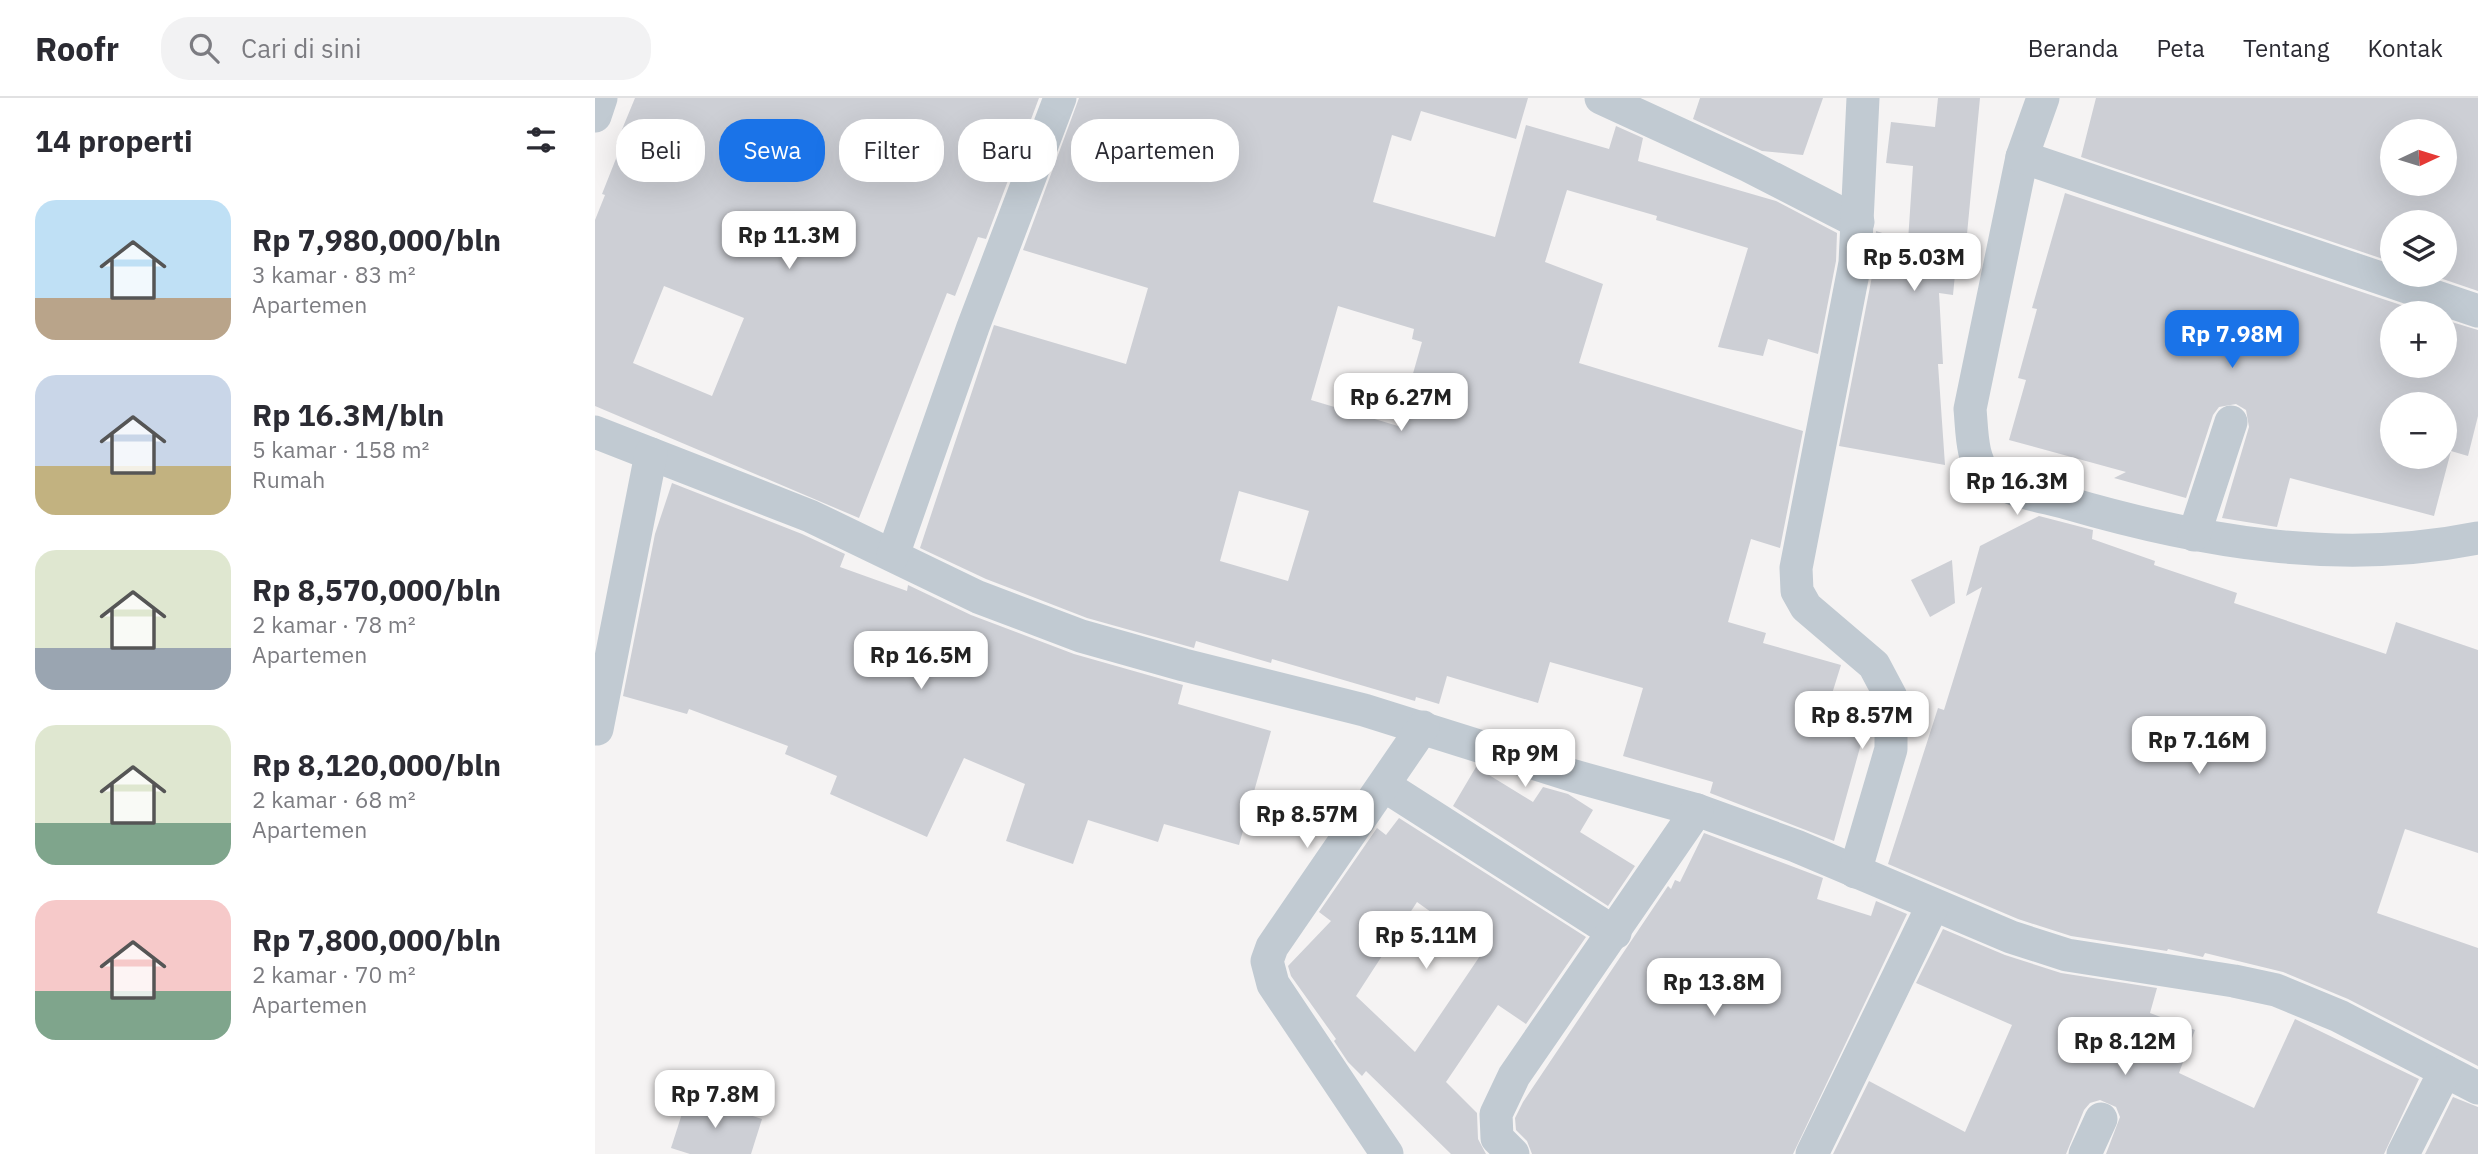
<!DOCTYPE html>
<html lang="id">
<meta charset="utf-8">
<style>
body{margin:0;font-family:"IBM Plex Sans",sans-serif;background:#f2f2f3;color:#2b2b33;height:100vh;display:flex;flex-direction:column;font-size:26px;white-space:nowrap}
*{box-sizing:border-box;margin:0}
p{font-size:23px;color:#7c7c81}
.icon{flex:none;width:38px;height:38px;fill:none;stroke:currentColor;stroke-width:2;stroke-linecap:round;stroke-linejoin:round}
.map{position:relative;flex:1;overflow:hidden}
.drawer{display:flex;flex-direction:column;background:#fff;width:595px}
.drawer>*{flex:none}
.hud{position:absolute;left:21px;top:21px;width:665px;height:63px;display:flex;gap:14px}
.needle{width:46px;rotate:86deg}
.buttons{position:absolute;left:1785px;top:21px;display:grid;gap:14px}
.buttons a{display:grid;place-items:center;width:77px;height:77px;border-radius:50%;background:#fff;box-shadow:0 7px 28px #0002;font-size:35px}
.price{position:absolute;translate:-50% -60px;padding:0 16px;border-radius:14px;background:#fff;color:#222;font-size:23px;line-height:46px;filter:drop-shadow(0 2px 4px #0008)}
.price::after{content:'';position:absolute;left:50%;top:42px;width:21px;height:16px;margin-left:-10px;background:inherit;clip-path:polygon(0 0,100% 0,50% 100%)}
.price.active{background:#1a73e8;color:#fff}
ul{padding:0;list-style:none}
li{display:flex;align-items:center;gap:21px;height:175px;padding:0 35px}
li span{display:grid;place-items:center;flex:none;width:196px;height:140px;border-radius:21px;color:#555}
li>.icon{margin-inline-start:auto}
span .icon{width:84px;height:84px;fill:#fffc;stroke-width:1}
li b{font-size:30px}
h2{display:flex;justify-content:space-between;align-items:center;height:84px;padding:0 35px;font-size:30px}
.pill{padding:0 24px;border-radius:28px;background:#fff;box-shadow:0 7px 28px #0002;font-size:24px;line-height:63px}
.pill.active{background:#1a73e8;color:#fff}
header{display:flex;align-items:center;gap:42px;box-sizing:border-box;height:98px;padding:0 35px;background:#fff;border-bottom:2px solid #e1e1e2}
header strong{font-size:33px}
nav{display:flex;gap:38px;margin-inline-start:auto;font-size:24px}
.search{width:490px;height:63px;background:#f2f2f3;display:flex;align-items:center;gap:18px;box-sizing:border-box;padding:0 24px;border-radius:28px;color:#7c7c81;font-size:26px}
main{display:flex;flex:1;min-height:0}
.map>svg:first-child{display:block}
.building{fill:#cdcfd5;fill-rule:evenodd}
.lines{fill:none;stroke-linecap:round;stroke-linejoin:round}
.minor{stroke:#c1cad2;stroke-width:33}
</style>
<header>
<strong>Roofr</strong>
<div class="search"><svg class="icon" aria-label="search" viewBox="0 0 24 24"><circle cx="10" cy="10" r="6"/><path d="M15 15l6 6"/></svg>Cari di sini</div>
<nav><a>Beranda</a><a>Peta</a><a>Tentang</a><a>Kontak</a></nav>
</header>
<main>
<section class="drawer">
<h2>14 properti<svg class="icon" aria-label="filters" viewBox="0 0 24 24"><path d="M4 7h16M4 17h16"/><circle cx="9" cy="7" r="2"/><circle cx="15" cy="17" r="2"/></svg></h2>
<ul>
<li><span style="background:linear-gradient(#bfe0f5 70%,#b9a48a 0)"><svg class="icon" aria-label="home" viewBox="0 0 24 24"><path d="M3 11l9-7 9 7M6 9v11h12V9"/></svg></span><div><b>Rp 7,980,000/bln</b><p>3 kamar · 83 m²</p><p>Apartemen</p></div></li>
<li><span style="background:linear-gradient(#c9d6e8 65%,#c2b280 0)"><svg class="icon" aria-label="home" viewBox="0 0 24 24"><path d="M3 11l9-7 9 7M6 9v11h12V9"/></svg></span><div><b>Rp 16.3M/bln</b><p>5 kamar · 158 m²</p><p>Rumah</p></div></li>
<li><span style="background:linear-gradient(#dfe7d0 70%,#9aa5b1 0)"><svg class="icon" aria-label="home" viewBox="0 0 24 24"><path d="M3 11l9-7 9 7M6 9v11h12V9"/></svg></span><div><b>Rp 8,570,000/bln</b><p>2 kamar · 78 m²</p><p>Apartemen</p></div></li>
<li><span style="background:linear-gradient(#dfe7d0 70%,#7fa58c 0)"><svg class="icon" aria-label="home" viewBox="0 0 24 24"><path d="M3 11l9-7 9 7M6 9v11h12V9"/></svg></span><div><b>Rp 8,120,000/bln</b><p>2 kamar · 68 m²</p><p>Apartemen</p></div></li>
<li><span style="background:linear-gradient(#f6c9c9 65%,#7fa58c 0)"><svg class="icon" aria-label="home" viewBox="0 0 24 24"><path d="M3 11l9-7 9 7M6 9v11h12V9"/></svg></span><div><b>Rp 7,800,000/bln</b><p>2 kamar · 70 m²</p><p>Apartemen</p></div></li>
</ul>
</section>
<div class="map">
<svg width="1883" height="1056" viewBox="0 0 1883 1056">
<rect width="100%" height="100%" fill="#f5f3f3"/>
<g class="building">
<path d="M40 0H444L391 141 383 139 360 198 352 195 264 420 0 308V122L10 97 7 96 26 48 21 46ZM69 188 149 220 117 298 38 265Z"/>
<path d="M484 0H933L921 41 826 13 816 43 797 37 778 104 900 139 931 27 1014 51 1021 28 1048 40 1043 63 1181 103 1242 135 1241 163 1223 256 1173 241 1168 258 1123 249 1153 150 1061 122 1062 118 972 92 950 164 1008 186 984 265 1208 333 1185 450 1156 441 1133 524 1171 535 1168 545 1246 567 1236 599 1276 610 1239 743 1115 695 1118 684 1028 658 1048 590 955 564 943 605 852 578 844 606 821 599 820 603 677 561 676 565 601 543 599 550 492 520 391 481 325 450 399 227 531 266 553 190 428 152ZM743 208 819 231 817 241 827 244 803 328 716 302ZM644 393 714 413 693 483 625 463Z"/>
<path d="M1105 0H1228L1208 57 1167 53 1098 21Z"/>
<path d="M1343 0H1385L1372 136 1364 135 1358 197 1344 195 1348 266H1343L1350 367 1244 348 1279 168 1281 133 1313 143 1318 68 1291 65 1296 24 1340 29Z"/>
<path d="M1501 0H1883V193L1836 177H1850V124H1797V164L1486 59ZM1797 33H1850V86H1797Z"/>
<path d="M1470 95 1830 215H1797V268H1850V222L1883 232V318L1873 358 1856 353 1839 418 1695 380 1682 429 1627 420 1654 329 1651 312 1641 306 1624 309 1618 317 1591 400 1519 380 1531 374 1414 342 1431 282 1423 280 1442 211 1437 210ZM1797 306H1850V359H1797Z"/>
<path d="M77 385 207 436 250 456 245 469 312 493 313 487 376 517 479 556 588 587 583 606 676 633 644 747 569 726 563 744 493 722 478 766 411 743 430 686 369 660 332 739 235 696 242 678 190 656 193 648 94 611 92 616 28 598 60 436Z"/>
<path d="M1444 418 1498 432 1497 441 1560 463 1559 467 1642 495 1639 505 1791 556 1801 524 1883 552V755L1810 731 1782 815 1883 850V968L1753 901 1688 874 1610 855 1608 859 1573 851 1572 853 1476 838 1423 821 1293 766 1343 610 1349 612 1387 489 1371 498 1385 448Z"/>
<path d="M1357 462 1360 505 1335 519 1316 482Z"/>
<path d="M881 669 938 704 948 689 973 696 998 712 985 734 1040 768 1013 808 858 708Z"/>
<path d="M804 720 991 839 931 926 903 907 851 984 882 1015 883 1041 891 1056H856L771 973 767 978 753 964 739 943 741 941 696 878 693 868 736 823 724 814 782 730 791 737ZM822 804 889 852 820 954 761 898Z"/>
<path d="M1109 735 1228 780 1222 801 1276 818 1281 803 1312 816 1198 1056H937L932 1043 921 1032 920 1020 928 1004 1073 788 1076 791 1080 782 1085 784Z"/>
<path d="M1348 831 1410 857 1466 875 1562 890 1555 915 1600 932 1584 975 1659 1010 1700 921 1824 981 1789 1056H1511L1525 1019 1521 1009 1505 1002 1495 1005 1489 1012 1471 1056H1238L1274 983 1370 1034 1417 927 1321 885Z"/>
<path d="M93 997 167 1021 156 1056H95L76 1050Z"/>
<path d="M1858 999 1883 1009V1056H1830Z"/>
</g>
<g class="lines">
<g class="minor">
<path d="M1006 0 1154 68 1263 124"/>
<path d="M1448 0 1427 59 1375 311C1377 330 1376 364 1392 377 1413 394 1447 398 1472 405 1606 444 1745 468 1883 440"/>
<path d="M0 18 6 0"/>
<path d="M1427 59 1883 213"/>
<path d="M0 334 215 418 383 499 486 538 589 567 769 612 979 678 1102 712 1201 748 1416 839 1472 857 1639 883 1681 892 1744 918 1883 990"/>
<path d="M1599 437 1636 324"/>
<path d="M298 457 378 229 465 0"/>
<path d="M2 631 56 356"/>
<path d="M790 688 1020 835"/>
<path d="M1260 774 1296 651V599L1279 567 1211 509 1202 493 1201 470 1260 165 1268 0"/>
<path d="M792 1056 678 886 672 863 677 849 828 629"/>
<path d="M918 1056 902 1040 901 1016 919 978 1102 712"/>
<path d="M1217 1056 1338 807"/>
<path d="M1490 1056 1506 1021"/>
<path d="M1808 1056 1850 973"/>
</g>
</g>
</svg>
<div class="buttons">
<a><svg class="needle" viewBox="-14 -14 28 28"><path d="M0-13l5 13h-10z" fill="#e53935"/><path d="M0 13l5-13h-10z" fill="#7c7c81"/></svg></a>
<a><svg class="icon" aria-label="layers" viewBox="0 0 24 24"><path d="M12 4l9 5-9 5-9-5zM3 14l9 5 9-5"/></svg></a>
<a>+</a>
<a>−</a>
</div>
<b class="price" style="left:194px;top:173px">Rp 11.3M</b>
<b class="price" style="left:1319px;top:195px">Rp 5.03M</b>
<b class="price active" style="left:1637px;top:272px">Rp 7.98M</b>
<b class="price" style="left:806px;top:335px">Rp 6.27M</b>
<b class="price" style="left:1422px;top:419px">Rp 16.3M</b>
<b class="price" style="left:326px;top:593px">Rp 16.5M</b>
<b class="price" style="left:1267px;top:653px">Rp 8.57M</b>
<b class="price" style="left:1604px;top:678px">Rp 7.16M</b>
<b class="price" style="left:930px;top:691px">Rp 9M</b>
<b class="price" style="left:712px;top:752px">Rp 8.57M</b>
<b class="price" style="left:831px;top:873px">Rp 5.11M</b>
<b class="price" style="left:1119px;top:920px">Rp 13.8M</b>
<b class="price" style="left:1530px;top:979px">Rp 8.12M</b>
<b class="price" style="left:120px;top:1032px">Rp 7.8M</b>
<div class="hud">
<a class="pill">Beli</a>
<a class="pill active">Sewa</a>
<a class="pill">Filter</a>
<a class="pill">Baru</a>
<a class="pill">Apartemen</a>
</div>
</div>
</main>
